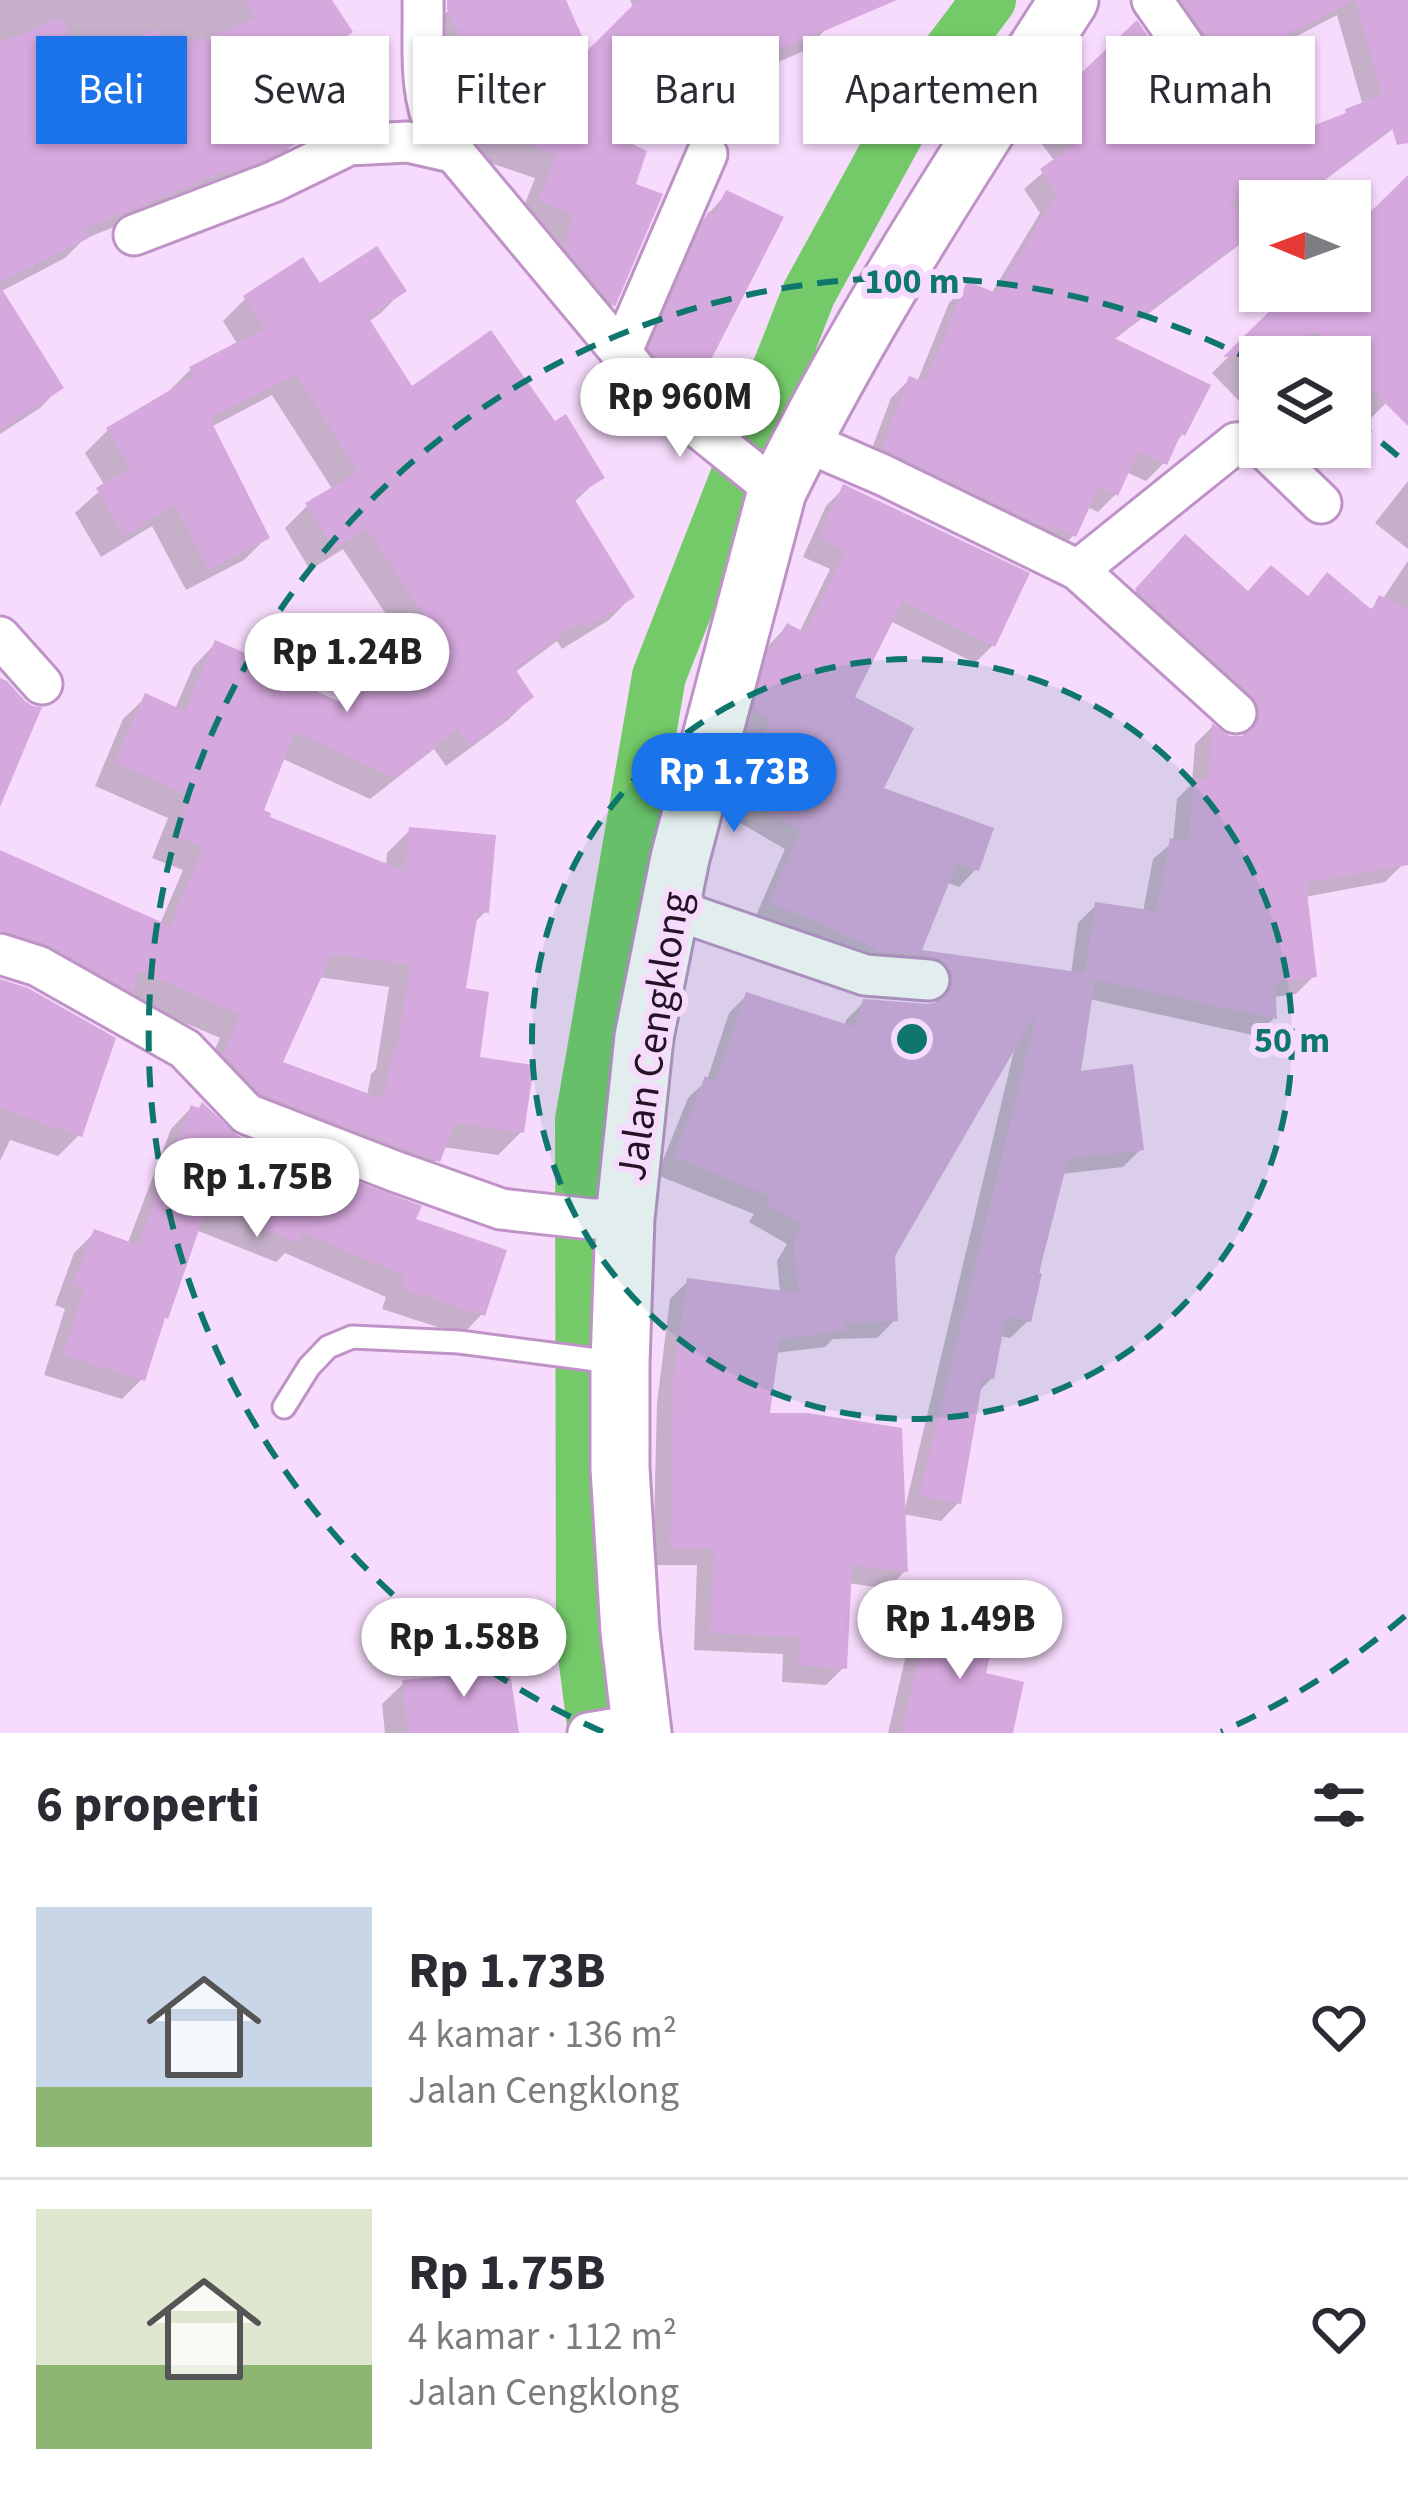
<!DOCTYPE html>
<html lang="id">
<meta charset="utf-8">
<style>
body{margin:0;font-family:"Source Sans 3",sans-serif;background:#f2f2f3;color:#2b2b33;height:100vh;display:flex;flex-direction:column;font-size:45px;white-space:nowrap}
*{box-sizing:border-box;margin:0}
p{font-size:39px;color:#7c7c81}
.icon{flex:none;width:66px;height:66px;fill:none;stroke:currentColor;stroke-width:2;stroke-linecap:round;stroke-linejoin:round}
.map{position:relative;height:1733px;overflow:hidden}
.drawer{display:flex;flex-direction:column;background:#fff;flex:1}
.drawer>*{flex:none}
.banner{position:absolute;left:36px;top:36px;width:1338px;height:108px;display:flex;gap:24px}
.needle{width:78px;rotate:271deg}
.controls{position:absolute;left:1239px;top:180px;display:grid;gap:24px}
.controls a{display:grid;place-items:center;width:132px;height:132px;border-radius:0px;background:#fff;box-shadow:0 3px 9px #0004;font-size:60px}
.price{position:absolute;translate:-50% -102px;padding:0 27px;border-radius:42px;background:#fff;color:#222;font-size:39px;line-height:78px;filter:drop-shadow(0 3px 6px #0008)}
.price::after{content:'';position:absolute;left:50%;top:72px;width:36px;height:27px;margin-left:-18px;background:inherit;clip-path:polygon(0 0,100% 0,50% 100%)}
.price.on{background:#1a73e8;color:#fff}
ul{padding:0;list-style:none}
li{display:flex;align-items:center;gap:36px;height:300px;padding:0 36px}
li+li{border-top:3px solid #e1e1e2}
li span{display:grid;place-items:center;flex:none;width:336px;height:240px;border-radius:0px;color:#555}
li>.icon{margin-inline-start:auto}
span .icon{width:144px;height:144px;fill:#fffc;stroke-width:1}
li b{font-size:51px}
h2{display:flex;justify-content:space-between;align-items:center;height:144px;padding:0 36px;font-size:51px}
.tag{padding:0 42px;border-radius:0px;background:#fff;box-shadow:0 3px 9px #0004;font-size:42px;line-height:108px}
.tag.on{background:#1a73e8;color:#fff}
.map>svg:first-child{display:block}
.shadow{fill:#0003;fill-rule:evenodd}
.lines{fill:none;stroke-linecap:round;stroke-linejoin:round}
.canal{stroke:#74ca69;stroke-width:54}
.building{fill:#d6a9de;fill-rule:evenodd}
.lane-casing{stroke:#bf93c7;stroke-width:27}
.street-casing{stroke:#bf93c7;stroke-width:45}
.secondary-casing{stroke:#bf93c7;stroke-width:63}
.lane{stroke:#fff;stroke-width:21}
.street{stroke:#fff;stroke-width:39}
.secondary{stroke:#fff;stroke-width:57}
.ring{fill:none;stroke:#0f766e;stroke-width:6;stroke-dasharray:21 15}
.labels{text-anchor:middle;stroke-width:12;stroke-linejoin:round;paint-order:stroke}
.street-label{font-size:42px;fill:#241326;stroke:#f7dbfc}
.centre{fill:#0f766e;stroke:#f7dbfc;stroke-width:6}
.ring-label{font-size:36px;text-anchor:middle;font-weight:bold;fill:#0f766e;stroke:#f7dbfc;stroke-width:12;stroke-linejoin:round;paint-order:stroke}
</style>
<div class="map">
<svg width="1408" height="1733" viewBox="0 0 1408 1733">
<rect width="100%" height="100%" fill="#f7dbfc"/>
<g class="shadow">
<path d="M0 0H328L349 31 329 52 272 91 294 143 274 163 84 239 65 258 0 292 60 387 40 408 0 434Z"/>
<path d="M451 0H563L587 55 634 9 630 0H816L827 28 804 51 748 75 751 80 727 104 629 146 632 186 659 196 612 306 590 328 517 224 535 178 437 145 425 33 449 10Z"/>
<path d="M1162 0H1408V144L1394 128 1297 201H1260V229L1112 341 1182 435 1173 444 1164 463 1146 481 1126 472 1116 494 1098 512 1087 507 1074 535 1056 553 865 467 891 398 909 380 917 382 949 303 967 285 991 294 1040 213 1024 189 1055 162 1026 122 1050 85 1069 66 1079 79 1177 77 1194 80 1196 72 1192 59ZM1337 15 1363 106 1347 111 1339 119 1282 141 1234 69Z"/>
<path d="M1408 179V381L1368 421 1350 403V357H1304L1294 347 1284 357H1260V380L1239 401 1212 373 1295 291H1350V237Z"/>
<path d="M727 193 780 219 691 391 673 410 632 369 690 234Z"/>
<path d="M319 288 403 290 381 313 368 322 411 390 554 425 601 477 573 503 631 597 609 620 562 649 557 641 514 673 531 697 508 720 446 766 434 749 370 799 281 758 260 812 266 818 386 866 387 853 410 830 486 911 473 924 463 991 477 1059 521 1132 498 1155 443 1147 437 1160 414 1183 202 1078 220 1038 123 996 0 958 22 896 160 924 183 870 152 858 168 818 95 786 123 719 146 697 175 709 193 667 215 644 265 671 338 705 409 649 343 549 310 570 285 528 307 506 333 490 272 395 211 427 267 537 244 560 186 590 152 526 101 557 75 513 105 486 85 453 108 430 168 392 191 369 238 345 223 321 245 299ZM318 977 389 987 376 1069 371 1074 367 1096 279 1064Z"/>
<path d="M1408 481V549L1375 523Z"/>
<path d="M844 488 993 645 975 663 890 621 851 698 880 790 976 869 959 887 946 882 918 953 1071 974 1078 923 1096 905 1143 912 1153 859 1173 842 1177 799 1192 784 1195 744 1212 727 1229 739H1243L1242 723 1120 609 1167 556 1246 594 1306 598 1368 611 1382 600 1408 561V854L1402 865 1385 882 1305 897 1314 976 1296 994 1273 997 1274 1018 1257 1036 1089 999 1077 1075 1141 1149 1123 1167 1061 1174 1028 1321 1010 1338 999 1336 992 1378 978 1392 958 1503 941 1521 903 1514 905 1571 888 1589 848 1583 844 1667 826 1685 782 1682 783 1654 694 1650 697 1565H653L657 1403 670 1299 688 1281 780 1293 777 1261 787 1244 749 1222 754 1214 657 1175 688 1098 707 1080 729 1013 747 995 844 1027 846 1020 864 1002 928 1007 936 1003 934 989 754 920 785 849 716 809 756 738 737 728 758 665 770 644 787 626 799 633 830 569 803 557 826 506ZM1016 1042 905 1508 766 1416 775 1353 825 1347 833 1339 877 1338 895 1320 892 1255Z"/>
<path d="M0 991 79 1135 58 1156 10 1140 0 1161Z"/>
<path d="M191 1108 237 1139 412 1221 482 1314 462 1335 382 1309 386 1297 285 1253 276 1262 196 1230 142 1379 122 1399 44 1375 65 1309 55 1305 74 1253 94 1233 127 1245 171 1129Z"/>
<path d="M930 1614 982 1676 1010 1733H888L911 1633Z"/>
<path d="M463 1662 511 1733H385L382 1704 404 1683 446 1678Z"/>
</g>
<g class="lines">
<path class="canal" d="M595 1733 583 1640 582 1120 659 676 809 293 920 91 989 0"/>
</g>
<g class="building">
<path d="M244 0H332L353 32 274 86 298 143 263 160 227 174 226 171 84 229 89 238 0 282V43L61 17 79 57 158 29 166 52 257 19Z"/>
<path d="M447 0H566L588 50 638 0H897L747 64 754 81 620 138 647 151 636 184 663 194 615 307 565 248 572 214 538 201 556 154 459 120 448 76 460 37 447 9Z"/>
<path d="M1181 0H1353L1234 63 1283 137 1346 113 1345 109 1382 95 1355 0H1408V143L1397 145 1392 128 1295 201H1230L1254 232 1114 338 1211 385 1185 436 1181 434 1167 465 1138 452 1118 496 1099 487 1076 537 1053 526 1051 530 882 448 909 376 925 382 967 281 996 293 1057 194 1040 169 1073 145 1043 102 1067 63 1070 61 1080 74 1137 20 1169 67 1178 74 1192 77 1202 73 1210 64 1213 52 1209 40Z"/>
<path d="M1408 175V426L1350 368V357H1340L1314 331 1288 357H1223L1282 299 1274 291H1350V232Z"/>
<path d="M726 190 784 217 694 393 671 375 649 349 708 212 714 214Z"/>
<path d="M377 246 407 291 368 317 412 386 491 330 555 421 566 414 605 478 573 497 635 597 586 628 581 621 515 669 534 697 470 746 457 729 395 778 295 732 264 810 271 813 270 817 405 871 409 827 496 835 489 913 478 912 466 988 489 992 480 1057 534 1065 524 1133 455 1123 440 1162 261 1094 223 1054 240 1015 139 971 132 992 49 945 0 931V850L170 926 203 847 173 836 189 795 115 763 145 693 185 711 215 640 271 664 269 670 338 701 432 628 367 529 334 549 305 503 358 472 296 375 210 419 270 538 209 570 175 505 124 536 96 488 130 468 106 428 194 376 189 367 264 328 243 296 303 257 320 283ZM332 954 410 965 397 1049 393 1048 383 1099 283 1062Z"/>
<path d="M0 286 64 388 0 430Z"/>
<path d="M843 484 1030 573 995 647 903 601 855 697 914 728 884 788 994 828 979 871 957 863 922 950 1085 973 1095 902 1156 911 1170 838 1188 842 1194 778 1208 779 1212 723 1230 736H1242L1253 730 1260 717 1258 705 1252 695 1135 589 1185 534 1248 591 1271 565 1308 596 1327 572 1372 610 1379 595 1408 608V865L1306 883 1317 977 1275 983 1277 1019 1095 980 1081 1071 1133 1064 1144 1150 1068 1159 1039 1273 1042 1274 1031 1322 1006 1316 994 1379 983 1378 961 1504 919 1496 1037 1011 895 1256 898 1321 845 1322 846 1331 780 1339 770 1413H808L902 1428 908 1572 852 1565 847 1669 798 1665 800 1637 710 1633 714 1549H670L673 1383 687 1278 799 1293 793 1241 802 1225 765 1203 769 1196 673 1157 705 1076 716 1082 746 992 855 1027 863 999 928 1004 938 1002 948 994 953 983 951 971 942 960 931 956 875 952 876 949 769 902 801 830 732 791 771 720 753 710 769 650 771 651 787 623 806 633 845 551 819 538Z"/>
<path d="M0 678 7 681 25 701 33 706 42 707 0 807Z"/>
<path d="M0 979 28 988 116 1038 82 1137 0 1108Z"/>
<path d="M202 1102 238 1136 422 1206 416 1219 507 1250 485 1316 401 1288 405 1276 303 1233 299 1243 207 1207 168 1319 165 1318 145 1381 63 1355 84 1288 73 1284 94 1229 138 1245 191 1105 199 1108Z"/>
<path d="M929 1610 997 1625 986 1673 1024 1682 1013 1733H901Z"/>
<path d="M507 1652 519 1733H408L402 1680 464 1674 461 1659Z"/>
</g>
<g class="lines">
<defs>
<path id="lane" d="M284 1407 309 1367 328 1347 352 1337 459 1342 620 1363"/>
<g id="street">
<path d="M423 0C424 44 418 93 438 133L654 392 777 491"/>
<path d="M1152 0 1189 53"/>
<path d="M134 235 273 182 349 145 408 142 452 152"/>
<path d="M621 353 707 154"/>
<path d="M802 440 883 475 1078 570 1236 713"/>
<path d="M1263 447 1321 503"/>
<path d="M1078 570 1236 443 1248 442 1260 445"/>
<path d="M0 637 42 684"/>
<path d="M670 908 865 975 929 980"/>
<path d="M0 954 38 966 185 1049 247 1114 394 1171 501 1209 591 1219 625 1218"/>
<path d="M588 1733 642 1724"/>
</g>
<path id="secondary" d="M642 1733 630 1632 620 1468V1363L625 1218 644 1037 680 858 777 491C861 320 966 160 1069 0"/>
</defs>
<use href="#lane" class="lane-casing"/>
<use href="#street" class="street-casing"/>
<use href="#secondary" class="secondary-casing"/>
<use href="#lane" class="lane"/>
<use href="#street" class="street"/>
<use href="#secondary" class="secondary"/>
</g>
<circle cx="912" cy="1039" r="380" fill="#0f766e" fill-opacity=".12"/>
<g class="ring">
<circle cx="912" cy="1039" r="380"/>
<path d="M1405 1616A759 759 0 0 1 1221 1732M603 1732A759 759 0 1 1 1257 363M1353 421A759 759 0 0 1 1405 462"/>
</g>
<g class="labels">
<g class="street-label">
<text transform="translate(652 1036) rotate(-81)" y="15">Jalan Cengklong</text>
</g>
</g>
<circle cx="912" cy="1039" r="18" class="centre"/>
<g class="ring-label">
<text x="912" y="293">100 m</text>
<text x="1292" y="1052">50 m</text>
</g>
</svg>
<div class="controls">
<a><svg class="needle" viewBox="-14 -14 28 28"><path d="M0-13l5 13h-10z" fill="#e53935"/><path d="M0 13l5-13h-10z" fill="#7c7c81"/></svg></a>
<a><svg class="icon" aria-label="layers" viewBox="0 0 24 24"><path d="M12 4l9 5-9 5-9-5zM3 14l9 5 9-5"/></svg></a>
</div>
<b class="price" style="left:680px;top:460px">Rp 960M</b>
<b class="price" style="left:347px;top:715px">Rp 1.24B</b>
<b class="price on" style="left:734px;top:835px">Rp 1.73B</b>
<b class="price" style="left:257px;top:1240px">Rp 1.75B</b>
<b class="price" style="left:960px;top:1682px">Rp 1.49B</b>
<b class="price" style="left:464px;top:1700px">Rp 1.58B</b>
<div class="banner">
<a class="tag on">Beli</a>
<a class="tag">Sewa</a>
<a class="tag">Filter</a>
<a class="tag">Baru</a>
<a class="tag">Apartemen</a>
<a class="tag">Rumah</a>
</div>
</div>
<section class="drawer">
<h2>6 properti<svg class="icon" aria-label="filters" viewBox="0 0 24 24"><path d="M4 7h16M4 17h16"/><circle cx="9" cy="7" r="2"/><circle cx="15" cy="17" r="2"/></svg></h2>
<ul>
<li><span style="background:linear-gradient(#c9d6e8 75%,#8fb573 0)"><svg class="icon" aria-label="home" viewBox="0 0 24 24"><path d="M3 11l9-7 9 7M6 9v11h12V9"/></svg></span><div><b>Rp 1.73B</b><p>4 kamar · 136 m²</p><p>Jalan Cengklong</p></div><svg class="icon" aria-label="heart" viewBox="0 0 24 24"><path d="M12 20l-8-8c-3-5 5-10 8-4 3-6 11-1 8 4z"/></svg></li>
<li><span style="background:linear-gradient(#dfe7d0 65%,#8fb573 0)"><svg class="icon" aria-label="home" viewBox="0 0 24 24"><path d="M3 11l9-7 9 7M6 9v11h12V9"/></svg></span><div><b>Rp 1.75B</b><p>4 kamar · 112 m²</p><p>Jalan Cengklong</p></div><svg class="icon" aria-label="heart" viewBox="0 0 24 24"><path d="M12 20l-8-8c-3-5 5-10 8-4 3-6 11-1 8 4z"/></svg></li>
</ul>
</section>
